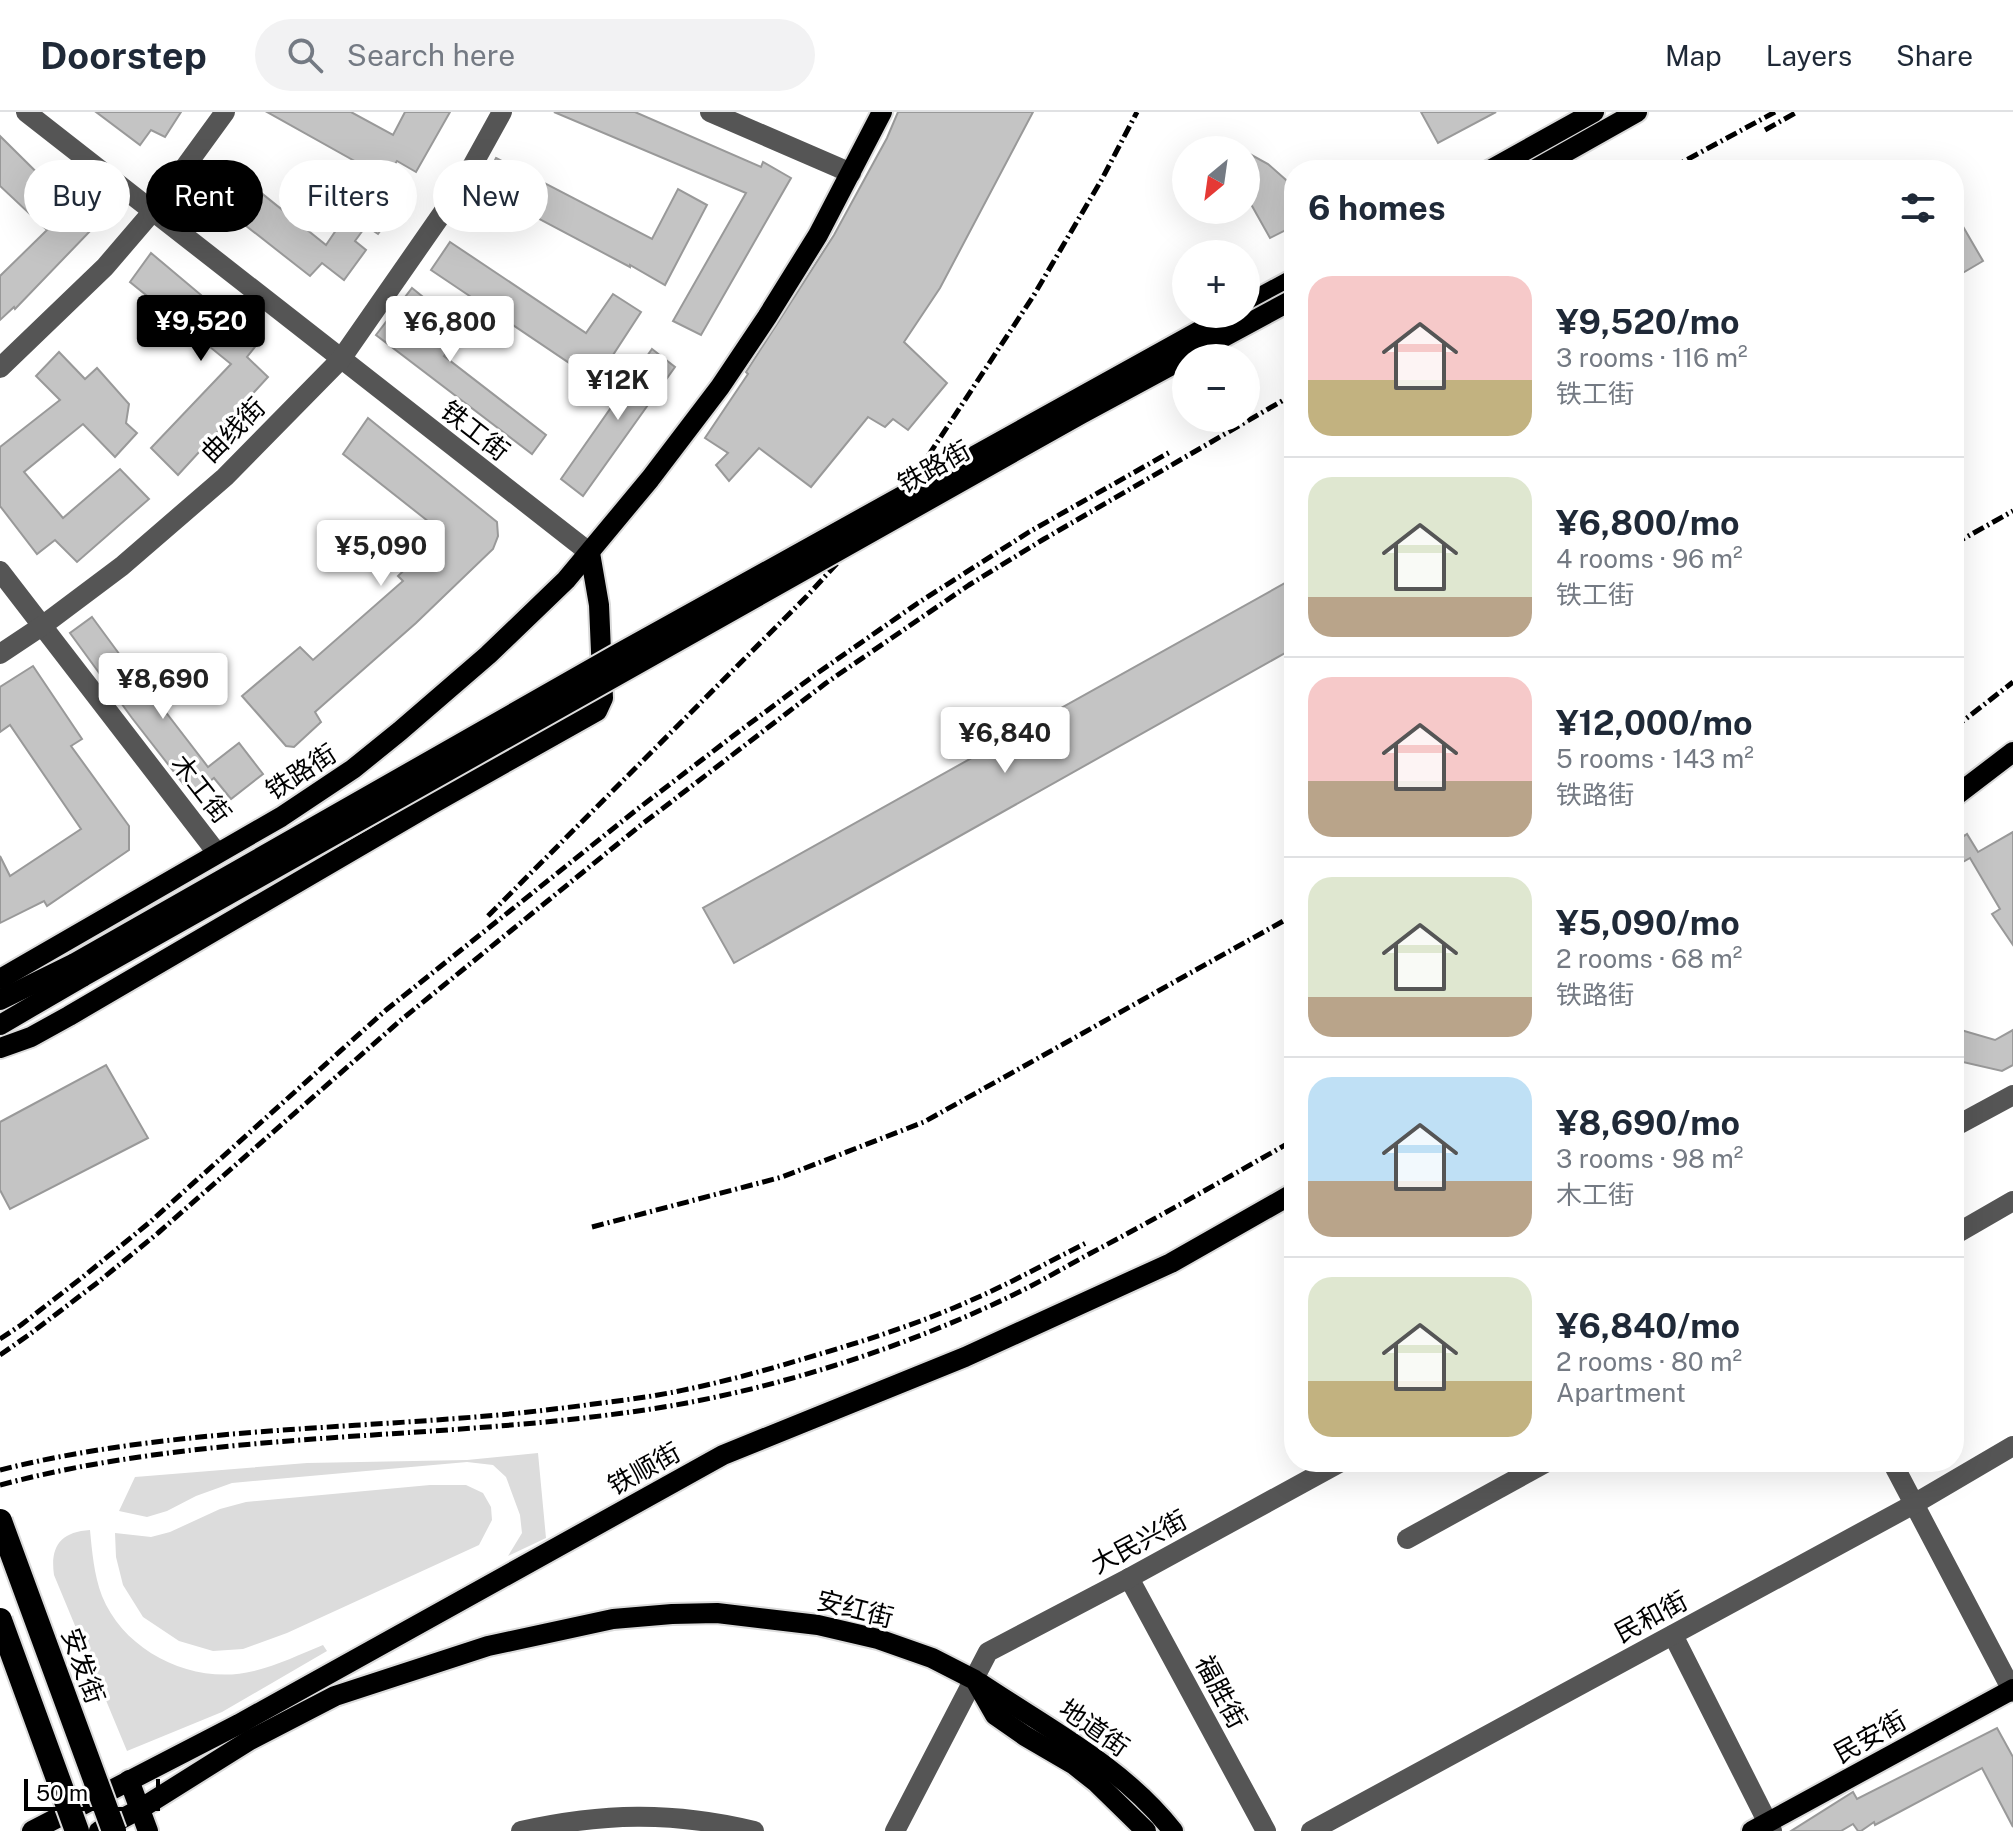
<!DOCTYPE html>
<meta charset="utf-8">
<style>
body{margin:0;font-family:"Public Sans","Noto Sans SC",sans-serif;background:#f2f2f3;color:#1f2937;height:100vh;display:flex;flex-direction:column;font-size:30px;white-space:nowrap}
*{box-sizing:border-box;margin:0}
p{font-size:26px;color:#747a83}
.icon{flex:none;width:44px;height:44px;fill:none;stroke:currentColor;stroke-width:2;stroke-linecap:round;stroke-linejoin:round}
.map{position:relative;flex:1;overflow:hidden}
.side{position:absolute;left:1284px;top:48px;width:680px;height:1312px;display:flex;flex-direction:column;background:#fff;border-radius:32px;box-shadow:0 8px 32px #0002}
.side>*{flex:none}
.top-card{position:absolute;left:24px;top:48px;width:760px;height:72px;display:flex;gap:16px}
.needle{width:52px;rotate:209deg}
.fabs{position:absolute;left:1172px;top:24px;display:grid;gap:16px}
.fabs a{display:grid;place-items:center;width:88px;height:88px;border-radius:50%;background:#fff;box-shadow:0 8px 32px #0002;font-size:40px}
.scale{position:absolute;left:24px;bottom:20px;width:136px;box-sizing:border-box;padding-left:8px;border:4px solid #000;border-top:0;font-size:22px;line-height:28px;white-space:nowrap;color:#000;-webkit-text-stroke:6px #fff;paint-order:stroke}
.price{position:absolute;translate:-50% -68px;padding:0 18px;border-radius:8px;background:#fff;color:#222;font-size:26px;line-height:52px;filter:drop-shadow(0 2px 4px #0008)}
.price::after{content:'';position:absolute;left:50%;top:48px;width:24px;height:18px;margin-left:-12px;background:inherit;clip-path:polygon(0 0,100% 0,50% 100%)}
.price.on{background:#000;color:#fff}
ul{padding:0;list-style:none}
li{display:flex;align-items:center;gap:24px;height:200px;padding:0 24px}
li+li{border-top:2px solid #e0e1e3}
li span{display:grid;place-items:center;flex:none;width:224px;height:160px;border-radius:24px;color:#555}
li>.icon{margin-inline-start:auto}
span .icon{width:96px;height:96px;fill:#fffc;stroke-width:1}
li b{font-size:34px}
h2{display:flex;justify-content:space-between;align-items:center;height:96px;padding:0 24px;font-size:34px}
.chip{padding:0 28px;border-radius:36px;background:#fff;box-shadow:0 8px 32px #0002;font-size:28px;line-height:72px}
.chip.on{background:#000;color:#fff}
header{display:flex;align-items:center;gap:48px;box-sizing:border-box;height:112px;padding:0 40px;background:#fff;border-bottom:2px solid #e0e1e3}
header strong{font-size:38px}
nav{display:flex;gap:44px;margin-inline-start:auto;font-size:28px}
.search{width:560px;height:72px;background:#f2f2f3;display:flex;align-items:center;gap:20px;box-sizing:border-box;padding:0 28px;border-radius:44px;color:#747a83;font-size:30px}
.map>svg:first-child{display:block}
.green{fill:#dcdcdc}
.building{fill:#c4c4c4;stroke:#999;stroke-width:2}
.lines{fill:none;stroke-linecap:round;stroke-linejoin:round}
.major-casing{stroke:#dbdbdb;stroke-width:24}
.minor{stroke:#555;stroke-width:20}
.major{stroke:#000;stroke-width:20}
.rail{stroke:#000;stroke-width:5;stroke-dasharray:12 4 2 4;stroke-linecap:butt}
.major-bridge-casing{stroke:#dbdbdb;stroke-width:24;stroke-linecap:butt}
.highway-bridge-casing{stroke:#dbdbdb;stroke-width:28;stroke-linecap:butt}
.major-bridge{stroke:#000;stroke-width:20}
.highway-bridge{stroke:#000;stroke-width:24}
.labels{text-anchor:middle;stroke-width:7;stroke-linejoin:round;paint-order:stroke}
.street-label{font-size:26px;fill:#000;stroke:#fff}
</style>
<header>
<strong>Doorstep</strong>
<div class="search"><svg class="icon" aria-label="search" viewBox="0 0 24 24"><circle cx="10" cy="10" r="6"/><path d="M15 15l6 6"/></svg>Search here</div>
<nav><a>Map</a><a>Layers</a><a>Share</a></nav>
</header>
<div class="map">
<svg width="2013" height="1719" viewBox="0 0 2013 1719">
<rect width="100%" height="100%" fill="#fff"/>
<g class="green">
<path d="M538 1341 546 1426 508 1444 522 1421 520 1403 506 1365 493 1353 467 1350 232 1371 196 1384 167 1399 147 1405 119 1399 135 1365 307 1351 467 1348Z"/>
<path d="M430 1373H466L483 1381 491 1395 492 1408 479 1433 287 1521 243 1537 213 1539 179 1529 143 1505 123 1473 116 1445 115 1421 151 1425 170 1420 220 1397 246 1390Z"/>
<path d="M90 1418C92 1439 94 1463 102 1484 125 1541 195 1574 254 1559 278 1553 301 1542 323 1533L327 1539 222 1600 127 1639 54 1463C50 1435 60 1420 90 1418Z"/>
</g>
<g class="building">
<path d="M96 0H181L165 25 151 18 140 33Z"/>
<path d="M267 0H351L393 23 405 0H450L416 60 397 49 385 66Z"/>
<path d="M554 0H635L761 55 763 50 791 66 701 223 673 209 746 81Z"/>
<path d="M898 0H1033L940 176 904 230 947 271 908 318 893 307 885 315 868 305 811 375 759 336 729 369 716 353 728 341 705 326 748 262 746 260 834 123 887 26Z"/>
<path d="M1421 0H1496L1438 31Z"/>
<path d="M0 24 93 116 15 197 14 195 0 208V164L47 118 0 74Z"/>
<path d="M1246 40 1268 52 1294 75V114L1270 126 1252 94 1246 90Z"/>
<path d="M496 46 652 127 678 77 707 93 665 173 630 153V155L481 76Z"/>
<path d="M229 55 326 133 368 71 399 93 378 122 366 114 355 129 366 138 344 168 322 151 310 164 208 84Z"/>
<path d="M1954 99 1983 149 1954 166Z"/>
<path d="M450 130 586 221 613 182 641 200 596 269 431 158Z"/>
<path d="M151 141 258 231 247 245 268 265 178 363 151 336 231 252 130 170Z"/>
<path d="M412 176 465 219 444 244 546 323 532 342 376 223Z"/>
<path d="M652 237 675 255 583 384 561 367Z"/>
<path d="M59 240 85 267 97 256 129 292 126 311 137 321 115 345 83 312 24 360 63 406 120 357 149 387 77 450 55 428 37 442 0 394V335L60 288 36 264Z"/>
<path d="M368 306 497 410 498 424 493 437 416 511 315 600 321 610 294 635 286 634 242 584 300 535 313 548 403 469 398 464 443 421 343 342Z"/>
<path d="M1294 466V536L734 851 703 796Z"/>
<path d="M92 505 159 596 161 594 208 655 239 631 263 662 231 687 214 666 192 683 132 606 70 521Z"/>
<path d="M33 554 82 627 71 634 129 714V738L47 794 44 789 0 811V744L10 764 81 717 10 613 0 620V575Z"/>
<path d="M1954 705 1964 724 1967 722 1978 740 2013 720V833L1992 802 2000 797 1970 746 1954 755Z"/>
<path d="M1954 916 1995 928 2013 918V953L2002 959 1954 948Z"/>
<path d="M106 953 148 1026 10 1097 0 1078V1010Z"/>
<path d="M1997 1616 2013 1645V1715L1982 1656 1875 1713 1874 1710 1861 1719H1858L1853 1712 1841 1719H1791L1853 1680 1857 1687Z"/>
</g>
<g class="lines">
<defs>
<g id="major">
<path d="M1490 58 1594 0"/>
<path d="M1534 58 1637 0"/>
<path d="M1246 193 1294 167"/>
<path d="M1954 685 2013 640"/>
<path d="M0 867 281 705 353 657 400 619 488 543 566 468 650 367 720 275 767 205 818 123 882 0"/>
<path d="M0 888 75 851"/>
<path d="M0 913 84 864"/>
<path d="M0 936 31 925 69 904 430 693 597 599 603 586 599 493 590 441"/>
<path d="M980 1571C1047 1616 1122 1654 1173 1719"/>
<path d="M129 1668 148 1719"/>
<path d="M32 1719 239 1612 723 1343 965 1245 1171 1151 1294 1081"/>
<path d="M99 1719 140 1697 250 1628 335 1584 488 1534 613 1507 672 1502 717 1501 818 1513 878 1527 932 1546 975 1568 995 1603 1025 1624 1073 1652 1097 1671 1146 1719"/>
<path d="M1752 1719 2013 1577"/>
</g>
</defs>
<use href="#major" class="major-casing"/>
<g class="minor">
<path d="M26 0 590 441"/>
<path d="M710 0 851 61"/>
<path d="M0 256 105 155 153 99 225 0"/>
<path d="M0 459 214 737"/>
<path d="M0 542 42 514 122 454 225 365 341 247 460 76 502 0"/>
<path d="M1954 1015 2013 983"/>
<path d="M1954 1123 2013 1089"/>
<path d="M1892 1350 2013 1580"/>
<path d="M1407 1427 1547 1350"/>
<path d="M1129 1466 1266 1719"/>
<path d="M1673 1523 1772 1719"/>
<path d="M521 1719C602 1701 672 1699 754 1719"/>
<path d="M895 1719 988 1540 1129 1466 1341 1350"/>
<path d="M1311 1719 1914 1392 2013 1334"/>
</g>
<use href="#major" class="major"/>
<g class="rail">
<path d="M1765 18 1797 0"/>
<path d="M1668 58 1775 0"/>
<path d="M1954 432 2013 399"/>
<path d="M1954 616 2013 570"/>
<path d="M488 804 807 484 909 373 1034 183 1102 67 1137 0"/>
<path d="M592 1115 782 1065 924 1010 1294 803"/>
<path d="M0 1227 21 1213 84 1164 150 1110 386 898 635 699 733 624 816 562 918 491 1029 420 1170 340"/>
<path d="M0 1243 30 1222 97 1171 158 1121 401 908 641 713 826 571 969 473 1044 427 1294 282"/>
<path d="M0 1358C155 1319 316 1318 475 1305 527 1301 580 1294 632 1287 690 1279 746 1264 803 1247 861 1230 919 1212 974 1187 1013 1170 1050 1149 1088 1130"/>
<path d="M0 1373C218 1315 448 1331 670 1294 785 1274 908 1234 1013 1183 1040 1170 1065 1155 1091 1141 1159 1105 1227 1066 1294 1028"/>
</g>
<defs>
<g id="major-bridge">
<path d="M75 851 614 544 1230 202"/>
<path d="M84 864 1081 302 1294 187"/>
</g>
<g id="highway-bridge">
<path d="M0 1409 114 1719"/>
<path d="M0 1508 77 1719"/>
</g>
</defs>
<use href="#major-bridge" class="major-bridge-casing"/>
<use href="#highway-bridge" class="highway-bridge-casing"/>
<use href="#major-bridge" class="major-bridge"/>
<use href="#highway-bridge" class="highway-bridge"/>
</g>
<g class="labels">
<g class="street-label">
<text transform="translate(233 318) rotate(-45)" y="9">曲线街</text>
<text transform="translate(475 319) rotate(38)" y="9">铁工街</text>
<text transform="translate(934 355) rotate(-29)" y="9">铁路街</text>
<text transform="translate(301 660) rotate(-33)" y="9">铁路街</text>
<text transform="translate(201 677) rotate(52)" y="9">木工街</text>
<text transform="translate(644 1357) rotate(-29)" y="9">铁顺街</text>
<text transform="translate(1139 1430) rotate(-28)" y="9">大民兴街</text>
<text transform="translate(855 1497) rotate(14)" y="9">安红街</text>
<text transform="translate(1651 1505) rotate(-28)" y="9">民和街</text>
<text transform="translate(83 1554) rotate(70)" y="9">安发街</text>
<text transform="translate(1221 1580) rotate(62)" y="9">福胜街</text>
<text transform="translate(1094 1616) rotate(35)" y="9">地道街</text>
<text transform="translate(1870 1625) rotate(-29)" y="9">民安街</text>
</g>
</g>
</svg>
<div class="fabs">
<a><svg class="needle" viewBox="-14 -14 28 28"><path d="M0-13l5 13h-10z" fill="#e53935"/><path d="M0 13l5-13h-10z" fill="#747a83"/></svg></a>
<a>+</a>
<a>−</a>
</div>
<div class="scale">50 m</div>
<b class="price on" style="left:201px;top:251px">¥9,520</b>
<b class="price" style="left:450px;top:252px">¥6,800</b>
<b class="price" style="left:618px;top:310px">¥12K</b>
<b class="price" style="left:381px;top:476px">¥5,090</b>
<b class="price" style="left:163px;top:609px">¥8,690</b>
<b class="price" style="left:1005px;top:663px">¥6,840</b>
<div class="top-card">
<a class="chip">Buy</a>
<a class="chip on">Rent</a>
<a class="chip">Filters</a>
<a class="chip">New</a>
</div>
<section class="side">
<h2>6 homes<svg class="icon" aria-label="filters" viewBox="0 0 24 24"><path d="M4 7h16M4 17h16"/><circle cx="9" cy="7" r="2"/><circle cx="15" cy="17" r="2"/></svg></h2>
<ul>
<li><span style="background:linear-gradient(#f6c9c9 65%,#c2b280 0)"><svg class="icon" aria-label="home" viewBox="0 0 24 24"><path d="M3 11l9-7 9 7M6 9v11h12V9"/></svg></span><div><b>¥9,520/mo</b><p>3 rooms · 116 m²</p><p>铁工街</p></div></li>
<li><span style="background:linear-gradient(#dfe7d0 75%,#b9a48a 0)"><svg class="icon" aria-label="home" viewBox="0 0 24 24"><path d="M3 11l9-7 9 7M6 9v11h12V9"/></svg></span><div><b>¥6,800/mo</b><p>4 rooms · 96 m²</p><p>铁工街</p></div></li>
<li><span style="background:linear-gradient(#f6c9c9 65%,#b9a48a 0)"><svg class="icon" aria-label="home" viewBox="0 0 24 24"><path d="M3 11l9-7 9 7M6 9v11h12V9"/></svg></span><div><b>¥12,000/mo</b><p>5 rooms · 143 m²</p><p>铁路街</p></div></li>
<li><span style="background:linear-gradient(#dfe7d0 75%,#b9a48a 0)"><svg class="icon" aria-label="home" viewBox="0 0 24 24"><path d="M3 11l9-7 9 7M6 9v11h12V9"/></svg></span><div><b>¥5,090/mo</b><p>2 rooms · 68 m²</p><p>铁路街</p></div></li>
<li><span style="background:linear-gradient(#bfe0f5 65%,#b9a48a 0)"><svg class="icon" aria-label="home" viewBox="0 0 24 24"><path d="M3 11l9-7 9 7M6 9v11h12V9"/></svg></span><div><b>¥8,690/mo</b><p>3 rooms · 98 m²</p><p>木工街</p></div></li>
<li><span style="background:linear-gradient(#dfe7d0 65%,#c2b280 0)"><svg class="icon" aria-label="home" viewBox="0 0 24 24"><path d="M3 11l9-7 9 7M6 9v11h12V9"/></svg></span><div><b>¥6,840/mo</b><p>2 rooms · 80 m²</p><p>Apartment</p></div></li>
</ul>
</section>
</div>
